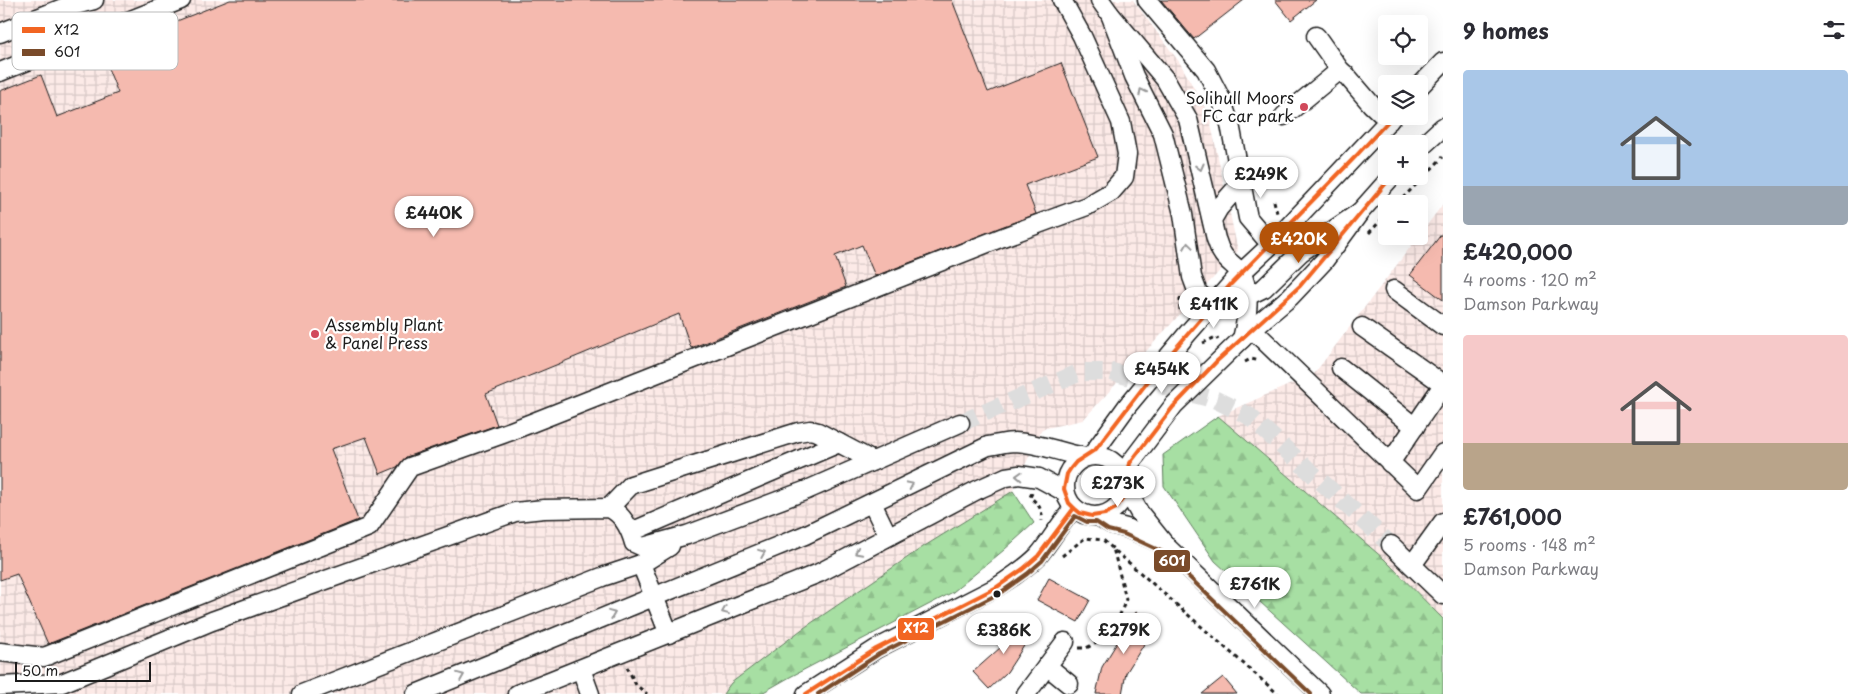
<!DOCTYPE html>
<meta charset="utf-8">
<style>
body{margin:0;font-family:"Playpen Sans",sans-serif;background:#f2f2f3;color:#2b2b33;height:100vh;display:flex;flex-direction:column;font-size:19px;white-space:nowrap}
*{box-sizing:border-box;margin:0}
p{font-size:16px;color:#7c7c81}
.icon{flex:none;width:28px;height:28px;fill:none;stroke:currentColor;stroke-width:2;stroke-linecap:round;stroke-linejoin:round}
.map{position:relative;flex:1;overflow:hidden}
.drawer{display:flex;flex-direction:column;background:#fff;width:425px}
.drawer>*{flex:none}
.controls{position:absolute;left:1378px;top:15px;display:grid;gap:10px}
.controls a{display:grid;place-items:center;width:50px;height:50px;border-radius:5px;background:#fff;box-shadow:0 5px 20px #0002;font-size:25px}
.scale{position:absolute;left:15px;bottom:12px;width:136px;box-sizing:border-box;padding-left:5px;border:2px solid #1c1c1c;border-top:0;font-size:14px;line-height:18px;white-space:nowrap;color:#1c1c1c;-webkit-text-stroke:4px #fff;paint-order:stroke}
.price{position:absolute;translate:-50% -42px;padding:0 11px;border-radius:18px;background:#fff;color:#222;font-size:16px;line-height:32px;filter:drop-shadow(0 1px 2px #0008)}
.price::after{content:'';position:absolute;left:50%;top:30px;width:15px;height:11px;margin-left:-8px;background:inherit;clip-path:polygon(0 0,100% 0,50% 100%)}
.price.active{background:#b45309;color:#fff}
ul{padding:0;list-style:none}
li{display:grid;align-content:center;gap:10px;height:265px;padding:0 20px}
li span{display:grid;place-items:center;height:155px;border-radius:5px;color:#555}
li>.icon{margin-inline-start:auto}
span .icon{width:90px;height:90px;fill:#fffc;stroke-width:1}
li b{font-size:21px}
h2{display:flex;justify-content:space-between;align-items:center;height:60px;padding:0 20px;font-size:21px}
main{display:flex;flex:1;min-height:0}
.map>svg:first-child{display:block}
.industrial{fill:url(#industrial-grid)}
.forest{fill:url(#forest-firs);stroke:#627e60}
.building{fill:#f5baaf;stroke:#1c1c1c}
.lines{fill:none;stroke-linecap:round;stroke-linejoin:round}
.minor-tunnel{stroke:#ddd;stroke-width:18;stroke-dasharray:18 9;stroke-linecap:butt}
.minor-casing{stroke:#1c1c1c;stroke-width:21}
.path{stroke:#1c1c1c;stroke-width:3;stroke-dasharray:4 4;stroke-linecap:butt}
.minor{stroke:#fff;stroke-width:18}
.bus-1-casing{stroke:#fff;stroke-width:8}
.bus-2-casing{stroke:#fff;stroke-width:8}
.bus-1{stroke:#f26522;stroke-width:4}
.bus-2{stroke:#7a4b2a;stroke-width:4}
.oneway{stroke:#999}
.poi-dot{fill:#d1495b;stroke:#fff;stroke-width:2}
.bus-dot{fill:#1c1c1c;stroke:#fff;stroke-width:2}
.labels{text-anchor:middle;stroke-width:4.5;stroke-linejoin:round;paint-order:stroke}
.poi-label{font-size:16px;fill:#1c1c1c;stroke:#fff;text-anchor:end}
.key{fill:#fff;stroke:#bbb;stroke-width:1}
.key-label{font-size:14px;fill:#1c1c1c}
.line-badge{stroke:#fff;stroke-width:2}
.badge-label{font-size:14px;text-anchor:middle;font-weight:bold;fill:#fff}
</style>
<main>
<div class="map">
<svg width="1443" height="694" viewBox="0 0 1443 694">
<defs>
<pattern id="industrial-grid" width="8" height="8" patternUnits="userSpaceOnUse" patternTransform="scale(1.25)"><rect width="8" height="8" fill="#fceae7"/><path d="M0 4h8M4 0v8" fill="none" stroke="#d7c8c6"/></pattern>
<pattern id="forest-firs" width="22" height="20" patternUnits="userSpaceOnUse" patternTransform="scale(1.25)"><rect width="22" height="20" fill="#a7dfa3"/><path d="M5 1l3.5 6h-7zM16 11l3.5 6h-7z" fill="#8fbf8c"/></pattern>
</defs>
<rect width="100%" height="100%" fill="#fff"/>
<filter id="ink" filterUnits="userSpaceOnUse"><feTurbulence type="fractalNoise" baseFrequency=".02" numOctaves="2"/><feDisplacementMap in="SourceGraphic" scale="10" xChannelSelector="R" yChannelSelector="G"/><feConvolveMatrix kernelMatrix="1 2 1 2 8 2 1 2 1" color-interpolation-filters="sRGB"/></filter>
<g filter="url(#ink)">
<g class="industrial">
<path d="M0 0H1133L1180 63 1209 115 1238 251 1083 420 1042 429 1013 491 923 547 801 630 731 683 723 694H0Z"/>
<path d="M1443 204V619L1384 559 1218 416 1314 374Z"/>
</g>
<g class="forest">
<path d="M1218 416 1384 559 1443 619V694H1361L1215 561 1164 486 1163 455Z"/>
<path d="M1013 491 1034 523 1004 550 953 592 790 677 760 694H723L731 683 801 630 923 547Z"/>
</g>
<g class="building">
<path d="M230 0H952L988 92 1061 63 1098 157 1025 185 1036 214 875 276 862 245 835 256 846 287 691 348 679 314 486 394 497 425 406 457 397 467 380 474 366 437 331 449 358 520 48 644 17 574 0 580V91L41 75 57 117 118 93 101 51Z"/>
<path d="M1161 0H1244L1194 39Z"/>
<path d="M1275 0H1316L1291 20Z"/>
<path d="M1443 232V300L1410 275Z"/>
<path d="M1049 578 1090 600 1078 622 1037 600Z"/>
<path d="M1136 612 1156 625 1126 673 1122 694H1096L1102 667Z"/>
<path d="M1013 620 1033 632 1007 672 989 689 973 672 1001 647 997 644Z"/>
<path d="M1223 677 1237 694H1202Z"/>
</g>
<g class="lines">
<path class="minor-tunnel" d="M960 423 1081 372H1112L1216 400 1249 416 1391 545"/>
<defs>
<g id="minor">
<path d="M1100 0 1110 14 1165 79 1188 119 1216 239C1218 243 1219 249 1222 253 1226 261 1236 266 1241 273 1252 292 1247 319 1242 339"/>
<path d="M1147 0 1206 70 1220 97 1230 124 1248 218 1271 245"/>
<path d="M68 7 94 0"/>
<path d="M1110 14 1134 76 1163 134 1183 214 1192 277 1198 293 1207 300 1216 303 1235 302 1264 288 1301 252 1360 212"/>
<path d="M0 33 65 7 78 0"/>
<path d="M1316 36 1340 70 1347 76 1371 104 1389 121"/>
<path d="M0 72 181 0"/>
<path d="M1419 87 1443 62"/>
<path d="M1284 116 1340 70"/>
<path d="M1419 149 1443 127"/>
<path d="M1212 220 1219 208 1240 184"/>
<path d="M1394 290 1443 326"/>
<path d="M1362 327 1443 384"/>
<path d="M1252 329 1418 489 1443 453"/>
<path d="M1341 368 1415 427"/>
<path d="M1092 455 1128 405 1188 333 1241 273 1271 245 1393 116"/>
<circle cx="1095" cy="486" r="30"/>
<path d="M1390 463 1443 385"/>
<path d="M1124 479 1131 462 1174 405 1252 329 1290 297 1324 261 1360 212 1392 176"/>
<path d="M1125 487 1139 512 1167 547 1320 694"/>
<path d="M872 503 888 536"/>
<path d="M609 508 631 485 798 432 810 430 818 432 873 461"/>
<path d="M1098 516 1111 524 1126 528 1164 545"/>
<path d="M631 532 839 443"/>
<path d="M1391 545 1443 595"/>
<path d="M641 564 669 634"/>
<path d="M1412 565 1443 522"/>
<path d="M0 652 44 657 369 527 410 467 511 431 1003 237 1087 206 1111 192 1124 177 1127 154 1121 122 1082 36 1062 0"/>
<path d="M1047 666 1069 684"/>
<path d="M581 669 590 694"/>
<path d="M0 686 62 683 212 621 515 512 544 509 609 508C623 514 630 529 634 543L643 547 687 535 807 490 960 423"/>
<path d="M302 694 602 577 641 564 670 546"/>
<path d="M416 694 805 535 988 446C997 445 1006 442 1015 442 1040 443 1061 453 1085 457"/>
<path d="M517 694 819 573 977 490 1006 477 1019 475 1039 478 1065 492"/>
<path d="M806 694 876 649 997 587C1011 578 1026 568 1038 556 1051 541 1060 523 1074 508"/>
<path d="M1026 694 1065 642"/>
</g>
</defs>
<use href="#minor" class="minor-casing"/>
<g class="path">
<path d="M1274 201 1277 213"/>
<path d="M1397 204 1443 157"/>
<path d="M1369 233 1386 215"/>
<path d="M1180 298V314"/>
<path d="M1203 343 1216 337 1218 340"/>
<path d="M1245 362 1251 359 1260 361"/>
<path d="M1032 493 1030 497C1038 504 1043 509 1042 521"/>
<path d="M1062 556 1085 538 1103 540 1278 694"/>
<path d="M1079 648H1086L1107 638 1118 620 1126 599 1113 548"/>
<path d="M627 667 636 685 647 694"/>
</g>
<use href="#minor" class="minor"/>
<defs>
<g id="bus-1">
<path d="M1392 176 1300 286 1217 361 1173 407 1130 463 1123 498 1116 508 1105 514 1092 516 1080 513 1074 508 1069 503 1064 489 1067 474 1071 468 1076 462 1096 449 1155 372 1231 284 1356 156 1393 116"/>
<path d="M806 694 876 649 997 587 1023 569 1038 556 1074 508"/>
</g>
<path id="bus-2" d="M818 694 879 654 1000 593 1027 574 1042 561 1075 516 1087 522H1096L1108 530 1124 534 1163 552 1311 694"/>
</defs>
<use href="#bus-1" class="bus-1-casing"/>
<use href="#bus-2" class="bus-2-casing"/>
<use href="#bus-1" class="bus-1"/>
<use href="#bus-2" class="bus-2"/>
</g>
<defs><path id="oneway-chevron" d="M-2-3.5L2.5 0L-2 3.5" fill="none" stroke-width="1.6" stroke-linecap="round" stroke-linejoin="round" transform="scale(1.25)"/></defs>
<g class="oneway">
<use href="#oneway-chevron" transform="translate(1142 92) rotate(-117)"/>
<use href="#oneway-chevron" transform="translate(1200 167) rotate(76)"/>
<use href="#oneway-chevron" transform="translate(1188 246) rotate(-98)"/>
<use href="#oneway-chevron" transform="translate(1019 476) rotate(-178)"/>
<use href="#oneway-chevron" transform="translate(910 485) rotate(-26)"/>
<use href="#oneway-chevron" transform="translate(858 552) rotate(152)"/>
<use href="#oneway-chevron" transform="translate(762 553) rotate(-22)"/>
<use href="#oneway-chevron" transform="translate(725 611) rotate(158)"/>
<use href="#oneway-chevron" transform="translate(612 614) rotate(-22)"/>
<use href="#oneway-chevron" transform="translate(461 676) rotate(-22)"/>
</g>
</g>
<g class="poi-dot">
<circle cx="1304" cy="107" r="5"/>
<circle cx="315" cy="334" r="5"/>
</g>
<circle class="bus-dot" cx="997" cy="594" r="4.5"/>
<g class="labels">
<g class="poi-label">
<text x="1294" y="104">Solihull Moors<tspan x="1294" dy="18">FC car park</tspan></text>
<text x="325" y="331" text-anchor="start">Assembly Plant<tspan x="325" dy="18">&amp; Panel Press</tspan></text>
</g>
</g>
<rect x="12" y="12" width="166" height="58" rx="8" class="key"/>
<rect x="22" y="27" width="23" height="6" fill="#f26522"/>
<rect x="22" y="49" width="23" height="7" fill="#7a4b2a"/>
<g class="key-label">
<text x="54" y="35">X12</text>
<text x="54" y="57">601</text>
</g>
<g class="line-badge">
<rect x="1153" y="549" width="38" height="24" rx="5" fill="#7a4b2a"/>
<rect x="897" y="617" width="38" height="24" rx="5" fill="#f26522"/>
</g>
<g class="badge-label">
<text x="1172" y="566">601</text>
<text x="916" y="633">X12</text>
</g>
</svg>
<div class="controls">
<a><svg class="icon" aria-label="locate" viewBox="0 0 24 24"><circle cx="12" cy="12" r="6"/><path d="M12 2v4M12 18v4M2 12h4M18 12h4"/></svg></a>
<a><svg class="icon" aria-label="layers" viewBox="0 0 24 24"><path d="M12 4l9 5-9 5-9-5zM3 14l9 5 9-5"/></svg></a>
<a>+</a>
<a>−</a>
</div>
<div class="scale">50 m</div>
<b class="price" style="left:1261px;top:199px">£249K</b>
<b class="price" style="left:434px;top:238px">£440K</b>
<b class="price active" style="left:1299px;top:264px">£420K</b>
<b class="price" style="left:1214px;top:329px">£411K</b>
<b class="price" style="left:1162px;top:394px">£454K</b>
<b class="price" style="left:1118px;top:508px">£273K</b>
<b class="price" style="left:1255px;top:609px">£761K</b>
<b class="price" style="left:1004px;top:655px">£386K</b>
<b class="price" style="left:1124px;top:655px">£279K</b>
</div>
<section class="drawer">
<h2>9 homes<svg class="icon" aria-label="filters" viewBox="0 0 24 24"><path d="M4 7h16M4 17h16"/><circle cx="9" cy="7" r="2"/><circle cx="15" cy="17" r="2"/></svg></h2>
<ul>
<li><span style="background:linear-gradient(#a9c7e8 75%,#9aa5b1 0)"><svg class="icon" aria-label="home" viewBox="0 0 24 24"><path d="M3 11l9-7 9 7M6 9v11h12V9"/></svg></span><div><b>£420,000</b><p>4 rooms · 120 m²</p><p>Damson Parkway</p></div></li>
<li><span style="background:linear-gradient(#f6c9c9 70%,#b9a48a 0)"><svg class="icon" aria-label="home" viewBox="0 0 24 24"><path d="M3 11l9-7 9 7M6 9v11h12V9"/></svg></span><div><b>£761,000</b><p>5 rooms · 148 m²</p><p>Damson Parkway</p></div></li>
</ul>
</section>
</main>
